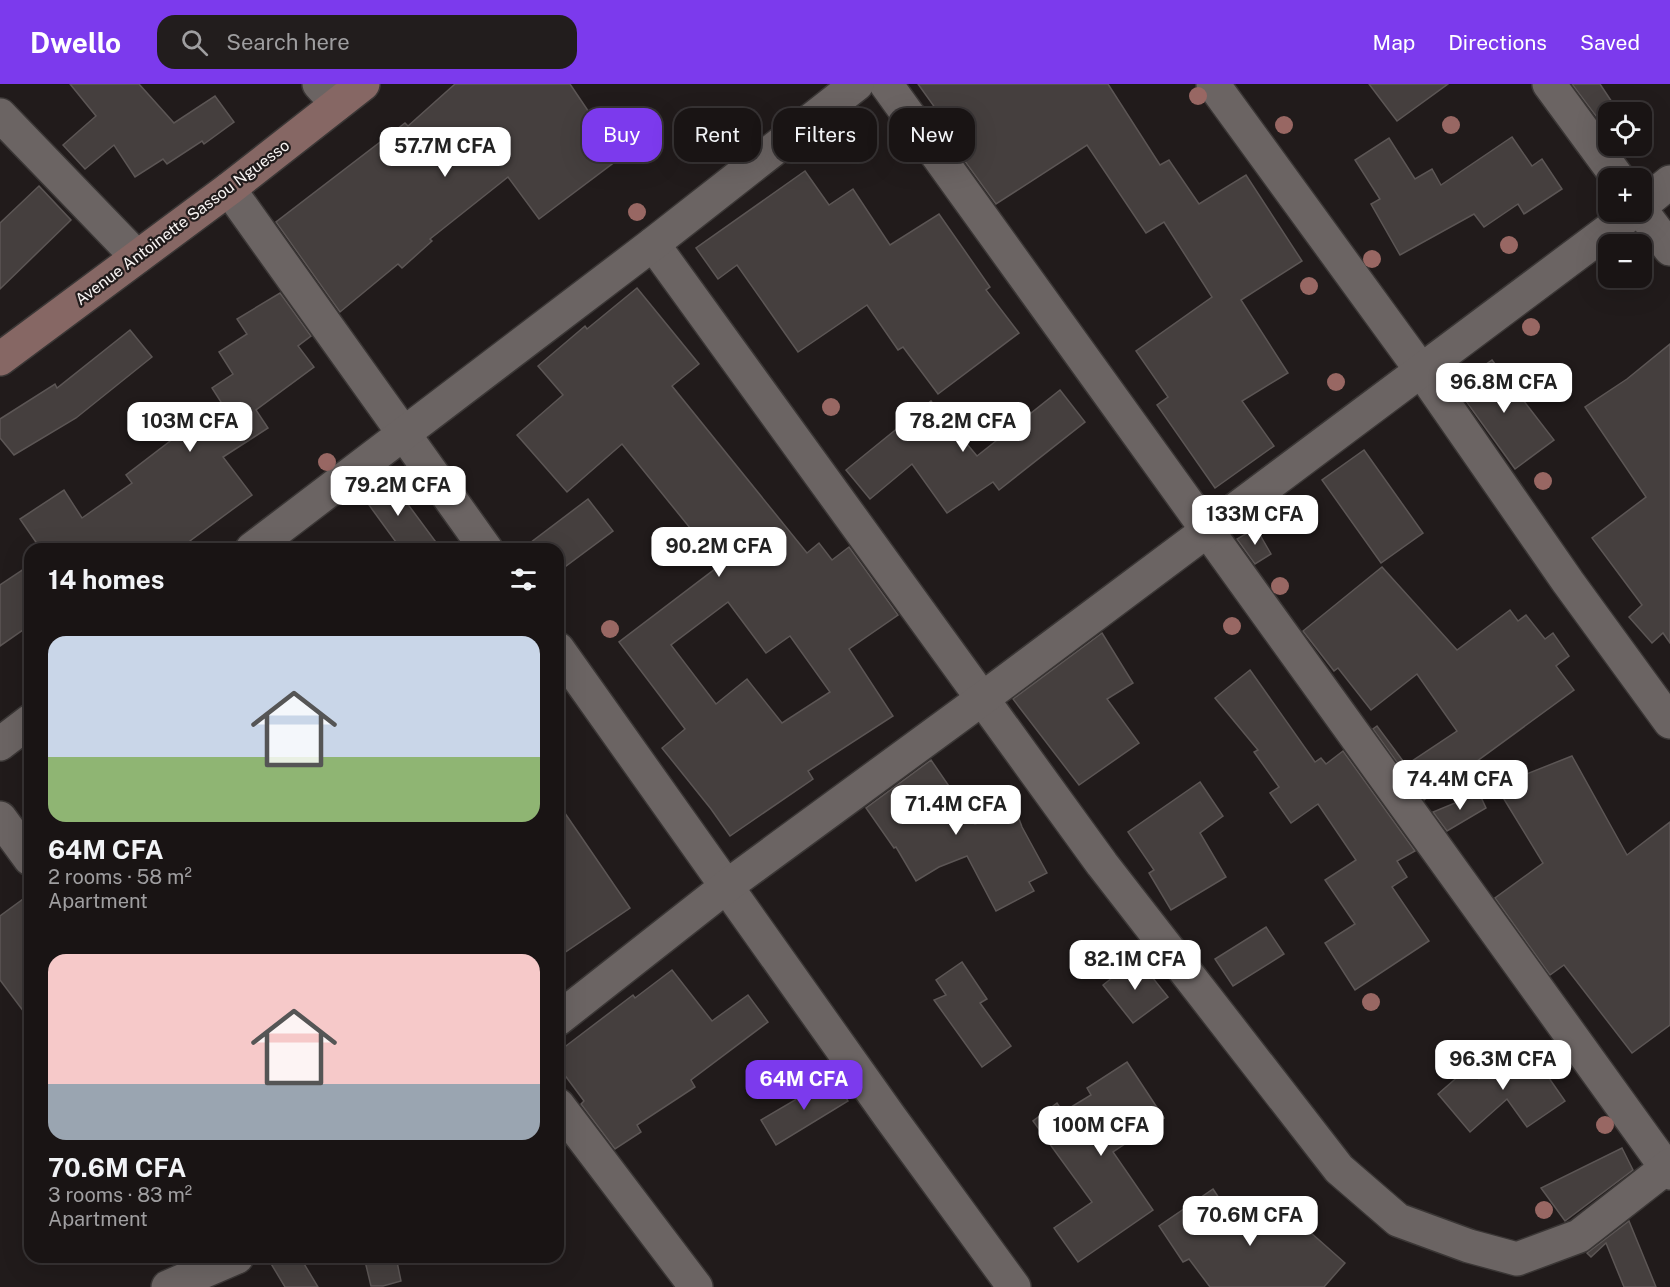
<!DOCTYPE html>
<meta charset="utf-8">
<style>
body{margin:0;font-family:"Public Sans",sans-serif;background:#221d1d;color:#f1f3f6;height:100vh;display:flex;flex-direction:column;font-size:22px;white-space:nowrap}
*{box-sizing:border-box;margin:0}
p{font-size:20px;color:#9f9ea0}
.icon{flex:none;width:33px;height:33px;fill:none;stroke:currentColor;stroke-width:2;stroke-linecap:round;stroke-linejoin:round}
.map{position:relative;flex:1;overflow:hidden}
.sheet{position:absolute;left:24px;top:459px;width:540px;height:720px;display:flex;flex-direction:column;background:#191414;border-radius:18px;box-shadow:0 6px 24px #0002,0 0 0 2px #373334}
.sheet>*{flex:none}
.hud{position:absolute;left:582px;top:24px;width:570px;height:54px;display:flex;gap:12px}
.controls{position:absolute;left:1598px;top:18px;display:grid;gap:12px}
.controls a{display:grid;place-items:center;width:54px;height:54px;border-radius:12px;background:#191414;box-shadow:0 6px 24px #0002,0 0 0 2px #373334;font-size:30px}
.price{position:absolute;translate:-50% -51px;padding:0 14px;border-radius:12px;background:#fff;color:#222;font-size:20px;line-height:39px;filter:drop-shadow(0 2px 3px #0008)}
.price::after{content:'';position:absolute;left:50%;top:36px;width:18px;height:14px;margin-left:-9px;background:inherit;clip-path:polygon(0 0,100% 0,50% 100%)}
.price.active{background:#7c3aed;color:#fff}
ul{padding:0;list-style:none}
li{display:grid;align-content:center;gap:12px;height:318px;padding:0 24px}
li span{display:grid;place-items:center;height:186px;border-radius:18px;color:#555}
li>.icon{margin-inline-start:auto}
span .icon{width:108px;height:108px;fill:#fffc;stroke-width:1}
li b{font-size:26px}
h2{display:flex;justify-content:space-between;align-items:center;height:72px;padding:0 24px;font-size:26px}
.pill{padding:0 21px;border-radius:18px;background:#191414;box-shadow:0 6px 24px #0002,0 0 0 2px #373334;font-size:21px;line-height:54px}
.pill.active{background:#7c3aed;color:#fff}
header{display:flex;align-items:center;gap:36px;box-sizing:border-box;height:84px;padding:0 30px;background:#7c3aed;color:#fff}
header strong{font-size:28px}
nav{display:flex;gap:33px;margin-inline-start:auto;font-size:21px}
.search{width:420px;height:54px;background:#221d1d;display:flex;align-items:center;gap:15px;box-sizing:border-box;padding:0 21px;border-radius:18px;color:#9f9ea0;font-size:22px}
.map>svg:first-child{display:block}
.building{fill:#453f3e;stroke:#5c5655;stroke-width:1.5;fill-rule:evenodd}
.lines{fill:none;stroke-linecap:round;stroke-linejoin:round}
.street-casing{stroke:#3a3635;stroke-width:36}
.secondary-casing{stroke:#3a3635;stroke-width:36}
.street{stroke:#6b6463;stroke-width:33}
.secondary{stroke:#866764;stroke-width:33}
.tree{fill:#986763}
.labels{text-anchor:middle;stroke-width:4.5;stroke-linejoin:round;paint-order:stroke}
.street-label{font-size:16px;fill:#f8f4f3;stroke:#211b1b}
</style>
<header>
<strong>Dwello</strong>
<div class="search"><svg class="icon" aria-label="search" viewBox="0 0 24 24"><circle cx="10" cy="10" r="6"/><path d="M15 15l6 6"/></svg>Search here</div>
<nav><a>Map</a><a>Directions</a><a>Saved</a></nav>
</header>
<div class="map">
<svg width="1670" height="1203" viewBox="0 0 1670 1203">
<rect width="100%" height="100%" fill="#211b1b"/>
<g class="building">
<path d="M70 0H139L174 39 215 12 234 38 204 60 202 57 167 80 163 75 135 93 114 61 85 85 63 61 96 32Z"/>
<path d="M455 0H570L620 74 539 135 508 93 430 155 432 157 402 184 398 180 340 228 276 138 405 39 408 42Z"/>
<path d="M918 0H1108L1160 81 1169 76 1199 120 1246 91 1302 177 1241 216 1288 289 1242 317 1274 362 1215 404 1157 321 1168 313 1136 267 1212 213 1164 138 1146 149 1087 61 996 120 940 43 946 39Z"/>
<path d="M1369 0H1448L1397 37Z"/>
<path d="M1572 0H1600L1616 24 1599 36Z"/>
<path d="M1512 53 1532 82 1542 75 1562 105 1524 130 1518 120 1484 143 1474 130 1400 171 1371 120 1380 115 1355 76 1389 54 1415 95 1432 85 1441 101Z"/>
<path d="M805 87 829 121 853 105 890 161 939 130 990 203 986 206 1019 249 938 310 903 263 898 266 867 221 798 268 737 181 718 195 696 164Z"/>
<path d="M39 102 71 136 0 205V139Z"/>
<path d="M637 204 699 280 672 302 807 469 819 459 832 476 849 463 898 531 849 565 893 632 808 687 813 695 730 752 711 725 662 664 685 645 619 558 720 481 622 360 567 408 517 351 563 311 538 282 585 242 587 245ZM728 518 766 569 790 552 830 608 782 639 747 595 716 620 671 561Z"/>
<path d="M280 209 311 252 298 262 314 283 256 326 268 344 223 373 252 411 179 465H39L40 464 20 435 64 406 82 434 132 399 126 391 221 318 212 304 233 290 219 268 247 250 237 235Z"/>
<path d="M130 246 152 273 76 334 14 371 0 354V335L55 300 57 304Z"/>
<path d="M1670 260V559L1663 549 1652 559 1629 533 1642 521 1592 454 1646 413 1585 323 1627 295Z"/>
<path d="M1492 276 1554 356 1515 385 1455 302Z"/>
<path d="M1060 306 1085 338 999 406 993 398 947 429 912 380 870 415 846 386 931 317 977 372Z"/>
<path d="M1364 366 1423 449 1381 479 1322 396Z"/>
<path d="M387 392 441 465H401L361 410Z"/>
<path d="M588 415 613 447 558 488V465H522Z"/>
<path d="M1256 444 1271 470 1255 480 1237 455Z"/>
<path d="M30 481V541L0 562V501Z"/>
<path d="M1382 483 1457 566 1510 526 1518 537 1526 531 1545 555 1553 549 1569 572 1556 582 1574 606 1424 716 1373 645 1377 642 1406 681 1457 647 1417 590 1371 626 1338 584 1334 587 1303 547Z"/>
<path d="M1102 549 1133 599 1107 615 1139 659 1079 701 1013 615Z"/>
<path d="M1250 586 1315 678 1321 674 1326 680 1343 667 1415 767 1397 777 1407 793 1392 803 1429 857 1355 906 1325 859 1355 840 1325 796 1356 776 1318 720 1291 739 1270 709 1279 703 1254 668 1258 666 1215 614Z"/>
<path d="M1572 672 1627 771 1670 738V941L1632 969 1564 881 1550 891 1495 814 1543 779 1496 702Z"/>
<path d="M931 676 975 740 1015 724 1022 743 1047 789 1029 798 1034 807 996 827 967 772 939 783 916 797 896 763 894 764 866 724Z"/>
<path d="M1200 698 1223 732 1200 749 1226 793 1171 826 1149 789 1154 786 1128 748Z"/>
<path d="M1479 709 1486 724 1447 747 1433 728Z"/>
<path d="M558 719 630 824 558 873Z"/>
<path d="M30 810V936L0 896V832Z"/>
<path d="M1266 843 1284 870 1233 902 1215 875Z"/>
<path d="M1137 874 1168 913 1133 939 1103 901Z"/>
<path d="M962 878 987 915 980 919 1011 962 982 983 934 916 946 911 936 896Z"/>
<path d="M672 886 712 937 748 911 768 938 691 996 695 1003 637 1041 641 1048 615 1065 581 1020 584 1017 558 982V968L633 911 635 914Z"/>
<path d="M1526 961 1565 1017 1527 1043 1507 1015 1470 1048 1438 1010 1469 983 1479 995Z"/>
<path d="M1127 978 1164 1034 1113 1068 1153 1126 1078 1178 1054 1144 1092 1118 1033 1037 1057 1019 1063 1028 1091 1011 1087 1004Z"/>
<path d="M834 993 848 1017 776 1061 761 1036Z"/>
<path d="M1622 1064 1633 1086 1565 1137 1541 1104Z"/>
<path d="M1213 1105 1239 1144 1275 1117 1345 1179 1324 1203H1210L1189 1175 1183 1178 1159 1142Z"/>
<path d="M1629 1137 1656 1203H1624L1606 1159 1591 1173 1587 1169Z"/>
<path d="M267 1173H300L318 1203H285Z"/>
<path d="M364 1173H396L401 1197 383 1202H371Z"/>
</g>
<g class="lines">
<defs>
<g id="street">
<path d="M319 0 337 20"/>
<path d="M886 0 1670 1089"/>
<path d="M1213 0 1421 286 1568 498 1670 638"/>
<path d="M1549 0 1618 94"/>
<path d="M0 31 137 173"/>
<path d="M229 105 486 465"/>
<path d="M1641 122 1670 98"/>
<path d="M1641 126 1670 165"/>
<path d="M653 160 1102 780 1339 1085 1398 1136 1469 1162 1517 1175 1579 1152 1670 1081"/>
<path d="M252 465 653 160 857 0"/>
<path d="M558 565 890 1033 1014 1203"/>
<path d="M0 660 30 637"/>
<path d="M0 734 30 775"/>
<path d="M558 935 727 802 982 615 1633 128"/>
<path d="M558 1021 696 1203"/>
<path d="M168 1203 237 1173"/>
</g>
<path id="secondary" d="M0 275 229 105 363 0"/>
</defs>
<use href="#street" class="street-casing"/>
<use href="#secondary" class="secondary-casing"/>
<use href="#street" class="street"/>
<use href="#secondary" class="secondary"/>
</g>
<g class="tree">
<circle cx="1198" cy="12" r="9"/>
<circle cx="1284" cy="41" r="9"/>
<circle cx="1451" cy="41" r="9"/>
<circle cx="637" cy="128" r="9"/>
<circle cx="1509" cy="161" r="9"/>
<circle cx="1372" cy="175" r="9"/>
<circle cx="1309" cy="202" r="9"/>
<circle cx="1531" cy="243" r="9"/>
<circle cx="1336" cy="298" r="9"/>
<circle cx="831" cy="323" r="9"/>
<circle cx="327" cy="378" r="9"/>
<circle cx="1543" cy="397" r="9"/>
<circle cx="1280" cy="502" r="9"/>
<circle cx="1232" cy="542" r="9"/>
<circle cx="610" cy="545" r="9"/>
<circle cx="1371" cy="918" r="9"/>
<circle cx="1605" cy="1041" r="9"/>
<circle cx="1544" cy="1126" r="9"/>
</g>
<g class="labels">
<g class="street-label">
<text transform="translate(182 138) rotate(-37)" y="6">Avenue Antoinette Sassou Nguesso</text>
</g>
</g>
</svg>
<div class="controls">
<a><svg class="icon" aria-label="locate" viewBox="0 0 24 24"><circle cx="12" cy="12" r="6"/><path d="M12 2v4M12 18v4M2 12h4M18 12h4"/></svg></a>
<a>+</a>
<a>−</a>
</div>
<b class="price" style="left:445px;top:94px">57.7M CFA</b>
<b class="price" style="left:1504px;top:330px">96.8M CFA</b>
<b class="price" style="left:190px;top:369px">103M CFA</b>
<b class="price" style="left:963px;top:369px">78.2M CFA</b>
<b class="price" style="left:398px;top:433px">79.2M CFA</b>
<b class="price" style="left:1255px;top:462px">133M CFA</b>
<b class="price" style="left:719px;top:494px">90.2M CFA</b>
<b class="price" style="left:1460px;top:727px">74.4M CFA</b>
<b class="price" style="left:956px;top:752px">71.4M CFA</b>
<b class="price" style="left:1135px;top:907px">82.1M CFA</b>
<b class="price" style="left:1503px;top:1007px">96.3M CFA</b>
<b class="price active" style="left:804px;top:1027px">64M CFA</b>
<b class="price" style="left:1101px;top:1073px">100M CFA</b>
<b class="price" style="left:1250px;top:1163px">70.6M CFA</b>
<div class="hud">
<a class="pill active">Buy</a>
<a class="pill">Rent</a>
<a class="pill">Filters</a>
<a class="pill">New</a>
</div>
<section class="sheet">
<h2>14 homes<svg class="icon" aria-label="filters" viewBox="0 0 24 24"><path d="M4 7h16M4 17h16"/><circle cx="9" cy="7" r="2"/><circle cx="15" cy="17" r="2"/></svg></h2>
<ul>
<li><span style="background:linear-gradient(#c9d6e8 65%,#8fb573 0)"><svg class="icon" aria-label="home" viewBox="0 0 24 24"><path d="M3 11l9-7 9 7M6 9v11h12V9"/></svg></span><div><b>64M CFA</b><p>2 rooms · 58 m²</p><p>Apartment</p></div></li>
<li><span style="background:linear-gradient(#f6c9c9 70%,#9aa5b1 0)"><svg class="icon" aria-label="home" viewBox="0 0 24 24"><path d="M3 11l9-7 9 7M6 9v11h12V9"/></svg></span><div><b>70.6M CFA</b><p>3 rooms · 83 m²</p><p>Apartment</p></div></li>
</ul>
</section>
</div>
